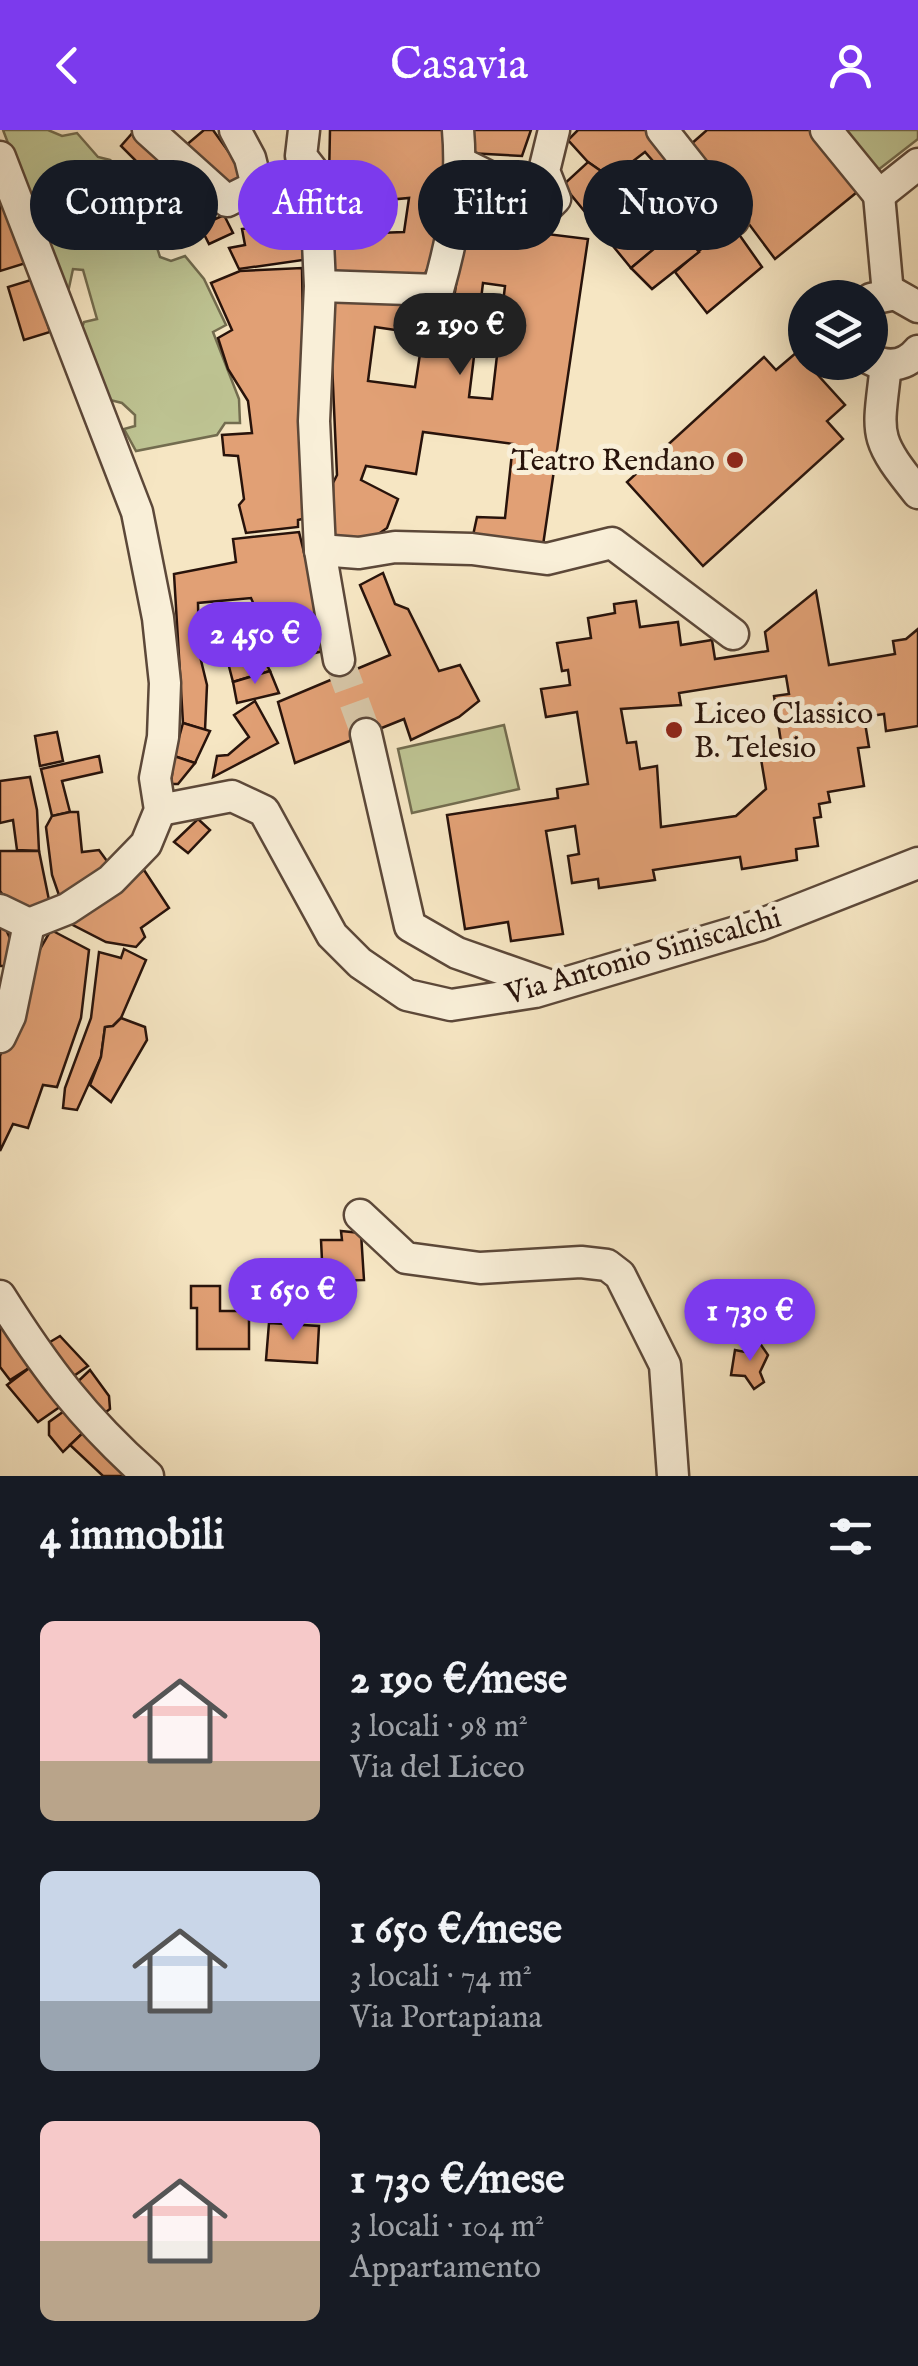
<!DOCTYPE html>
<html lang="it">
<meta charset="utf-8">
<style>
body{margin:0;font-family:"IM FELL English",serif;background:#242831;color:#f1f3f6;height:100vh;display:flex;flex-direction:column;font-size:38px;white-space:nowrap}
*{box-sizing:border-box;margin:0}
p{font-size:32px;color:#9ea1a6}
.icon{flex:none;width:55px;height:55px;fill:none;stroke:currentColor;stroke-width:2;stroke-linecap:round;stroke-linejoin:round}
.map{position:relative;height:1346px;overflow:hidden}
.side{display:flex;flex-direction:column;background:#171b24;flex:1}
.side>*{flex:none}
.guide{position:absolute;left:30px;top:30px;width:860px;height:90px;display:flex;gap:20px}
.buttons{position:absolute;left:788px;top:150px;display:grid;gap:20px}
.buttons a{display:grid;place-items:center;width:100px;height:100px;border-radius:50%;background:#171b24;box-shadow:0 10px 40px #0002;font-size:50px}
.price{position:absolute;translate:-50% -85px;padding:0 22px;border-radius:35px;background:#7c3aed;color:#fff;font-size:32px;line-height:65px;filter:drop-shadow(0 2px 5px #0008)}
.price::after{content:'';position:absolute;left:50%;top:60px;width:30px;height:22px;margin-left:-15px;background:inherit;clip-path:polygon(0 0,100% 0,50% 100%)}
.price.active{background:#222;color:#fff}
ul{padding:0;list-style:none}
li{display:flex;align-items:center;gap:30px;height:250px;padding:0 40px}
li span{display:grid;place-items:center;flex:none;width:280px;height:200px;border-radius:15px;color:#555}
li>.icon{margin-inline-start:auto}
span .icon{width:120px;height:120px;fill:#fffc;stroke-width:1}
li b{font-size:42px}
h2{display:flex;justify-content:space-between;align-items:center;height:120px;padding:0 40px;font-size:42px}
.pill{padding:0 35px;border-radius:45px;background:#171b24;box-shadow:0 10px 40px #0002;font-size:35px;line-height:90px}
.pill.active{background:#7c3aed;color:#fff}
header{display:flex;justify-content:space-between;align-items:center;height:130px;padding:0 40px;background:#7c3aed;color:#fff;font-size:45px;font-weight:600}
.map>svg:first-child{display:block}
.green{fill:#bec493;stroke:#736c4f;stroke-width:2.5}
.building{fill:#e1a075;stroke:#28130b;stroke-width:2.5;fill-rule:evenodd}
.lines{fill:none;stroke-linecap:round;stroke-linejoin:round}
.minor-tunnel{stroke:#d7c6a7;stroke-width:30;stroke-dasharray:30 15;stroke-linecap:butt}
.minor-casing{stroke:#5c4839;stroke-width:35}
.minor{stroke:#f9efd8;stroke-width:30}
.poi-dot{fill:#8f2418;stroke:#f9efd8;stroke-width:4}
.labels{text-anchor:middle;stroke-width:10;stroke-linejoin:round;paint-order:stroke}
.poi-label{font-size:30px;fill:#28130b;stroke:#f9efd8;text-anchor:end}
.street-label{font-size:30px;fill:#28130b;stroke:#f9efd8}
</style>
<header><svg class="icon" aria-label="back" viewBox="0 0 24 24"><path d="M15 5l-7 7 7 7"/></svg>Casavia<svg class="icon" aria-label="person" viewBox="0 0 24 24"><circle cx="12" cy="8" r="4"/><path d="M4 21q1-7 8-7t8 7"/></svg></header>
<div class="map">
<svg width="918" height="1346" viewBox="0 0 918 1346">
<rect width="100%" height="100%" fill="#f6e6c3"/>
<filter id="stains"><feTurbulence type="fractalNoise" baseFrequency=".002" numOctaves="4"/><feColorMatrix values="0 0 0 0 .2 0 0 0 0 .09 0 0 0 0 .02 0 0 0 .5 -.17"/></filter>
<radialGradient id="worn" r=".72"><stop offset=".6" stop-color="#630" stop-opacity="0"/><stop offset="1" stop-color="#630" stop-opacity=".3"/></radialGradient>
<g class="green">
<path d="M3 0H48L62 6 77 3 98 27 110 30 127 43C131 57 128 73 135 85 149 107 151 97 160 127L171 131 185 126 204 149 226 195 213 202 239 269 240 293H225L217 305 136 321 124 299 135 296V285L122 273 110 270 80 203 84 192 97 189 83 140 73 139 67 167Z"/>
<path d="M846 0H918V9L878 40Z"/>
<path d="M504 595 519 659 412 683 398 619Z"/>
</g>
<g class="building">
<path d="M135 0 194 43 171 67 179 79 151 93 135 71 156 51 121 16Z"/>
<path d="M204 0H213L251 53 227 66 178 22Z"/>
<path d="M330 0H449L440 115 420 153 327 147ZM365 34 366 61H342V35ZM409 68 404 102 377 103V71Z"/>
<path d="M467 0H531L522 26 468 23Z"/>
<path d="M578 0H654L711 71 666 109 648 88 680 62 645 22 611 48 588 32 568 10Z"/>
<path d="M707 0H813L862 58 775 129 690 15Z"/>
<path d="M588 32 611 48 666 109 631 138 563 55Z"/>
<path d="M202 63 213 81 193 93 182 75Z"/>
<path d="M0 66 26 133 0 141Z"/>
<path d="M224 85 233 103 209 114 200 96Z"/>
<path d="M302 90 303 130 239 139 229 118 245 115 242 99Z"/>
<path d="M731 93 762 137 707 183 675 142Z"/>
<path d="M465 94 588 109 542 422 472 410 477 387 505 388 513 314 423 302 416 344 366 336 361 350 398 369 387 398 367 412 333 415V353L337 345 329 166 453 175ZM483 153 505 156 492 269 469 267ZM375 197 423 204 415 257 368 251Z"/>
<path d="M679 98 699 122 652 159 631 138Z"/>
<path d="M302 138 306 388 298 390V397L246 403 239 375 244 369 238 326 224 325 222 305 252 303 248 271 228 239 218 208 232 200 211 153 240 141Z"/>
<path d="M34 149 50 202 24 210 8 157Z"/>
<path d="M797 222 845 275 827 291 843 309 703 436 627 352 764 227 776 240Z"/>
<path d="M299 402 328 520 279 531 251 468 198 473 199 522 207 555 205 600 183 593 174 444 236 432 233 409Z"/>
<path d="M383 443 395 474 408 479 439 541 460 535 479 571 459 587 411 610 404 589 295 633 278 572 390 525 360 455Z"/>
<path d="M816 461 829 535 895 524 893 511 906 509 918 499V596L886 601 884 584 864 587 869 617 858 618 864 656 828 662 830 672 819 674 821 687 814 688 818 716 796 719 797 730 742 739 740 727 653 740 655 750 599 758 598 749 572 753 568 726 579 724 575 696 546 701 563 804 511 811 508 792 465 799 447 685 558 668 557 659 588 654 577 582 546 587 541 559 570 555 568 540 562 541 557 513 591 508 588 488 615 483 614 474 636 471 640 497 678 492 681 515 712 510 715 529 768 521 765 502ZM786 546 789 564 774 566 783 625 761 629 766 659 736 686 661 697 657 636 640 639 636 612 627 613 621 579 681 575 679 563Z"/>
<path d="M240 484 270 541 233 552 217 490Z"/>
<path d="M270 541 279 563 237 573 233 552Z"/>
<path d="M255 571 278 613 213 647 217 626 228 625 249 607 234 585Z"/>
<path d="M183 593 210 601 195 633 174 626Z"/>
<path d="M57 602 63 631 40 636 35 606Z"/>
<path d="M99 626 102 642 62 651 70 682 52 686 41 639Z"/>
<path d="M174 626 195 633 178 654H171Z"/>
<path d="M30 647 37 680 39 721 17 720 13 690 0 693V651Z"/>
<path d="M70 682H78L82 722 99 720 112 738 61 771 52 745 46 697 52 686Z"/>
<path d="M198 689 210 700 188 723 174 712Z"/>
<path d="M0 721H39L50 775 13 779 0 761Z"/>
<path d="M144 740 169 778 141 798 145 807 136 817 106 812 71 794Z"/>
<path d="M0 787 16 821V836H0Z"/>
<path d="M51 800 89 820 81 888 57 957 43 955 28 998 13 994 0 1021V926L31 835Z"/>
<path d="M124 819 146 830 121 888 113 896 105 897 101 927 77 980 63 978 65 958 91 888 99 822 121 828Z"/>
<path d="M121 888 145 897 147 910 111 972 90 955 101 927 105 897 113 896Z"/>
<path d="M341 1101 361 1103 364 1150 323 1151 321 1110H342Z"/>
<path d="M191 1156H220V1181H249V1219H197V1178H191Z"/>
<path d="M0 1188 32 1236 10 1250 0 1237Z"/>
<path d="M269 1193 319 1196 317 1233 266 1230Z"/>
<path d="M60 1206 88 1236 68 1250 40 1218Z"/>
<path d="M759 1212 768 1225 760 1242 764 1252 754 1259 745 1246 731 1245 735 1220 745 1222Z"/>
<path d="M32 1236 64 1274 38 1292 7 1255Z"/>
<path d="M90 1240 109 1266 110 1279 98 1288 71 1258Z"/>
<path d="M67 1279 87 1299 63 1322 49 1305V1292Z"/>
<path d="M87 1299 136 1346H103L70 1315Z"/>
</g>
<g class="lines">
<path class="minor-tunnel" d="M339 530 366 604"/>
<defs>
<g id="minor">
<path d="M148 0 227 71 257 56 250 28 235 0"/>
<path d="M304 0 301 26 315 44 320 156 314 291 320 420 339 530"/>
<path d="M662 0 733 90"/>
<path d="M826 0 879 65"/>
<path d="M0 27 137 382 158 488 165 553 163 607 155 648 160 680 146 714 111 750 67 779 29 794"/>
<path d="M461 33 548 76 555 69 544 41 554 0"/>
<path d="M879 65 888 164"/>
<path d="M879 65 918 34"/>
<path d="M320 156 438 160C453 107 463 56 458 0"/>
<path d="M871 169 895 164 918 177"/>
<path d="M870 229C887 238 905 237 918 221"/>
<path d="M886 235C878 306 872 306 918 363"/>
<path d="M320 420 359 423 395 417 472 419 547 429 612 413 733 504"/>
<path d="M366 604 410 796 457 823 551 856"/>
<path d="M160 680 232 666 264 681 332 805 360 833 407 865 451 875 535 862 760 795 918 733"/>
<path d="M0 780 29 794"/>
<path d="M0 907 10 886 29 794"/>
<path d="M360 1085 406 1128 480 1138 581 1132 607 1135 620 1145 665 1235 673 1346"/>
<path d="M0 1166C46 1239 83 1288 148 1346"/>
</g>
</defs>
<use href="#minor" class="minor-casing"/>
<use href="#minor" class="minor"/>
</g>
<g class="poi-dot">
<circle cx="735" cy="330" r="10"/>
<circle cx="674" cy="600" r="10"/>
</g>
<g class="labels">
<g class="poi-label">
<text x="715" y="340">Teatro Rendano</text>
<text x="694" y="593" text-anchor="start">Liceo Classico<tspan x="694" dy="34">B. Telesio</tspan></text>
</g>
<g class="street-label">
<text transform="translate(643 825) rotate(-16)" y="10">Via Antonio Siniscalchi</text>
</g>
</g>
<rect width="100%" height="100%" filter="url(#stains)"/>
<rect width="100%" height="100%" fill="url(#worn)"/>
</svg>
<div class="buttons">
<a><svg class="icon" aria-label="layers" viewBox="0 0 24 24"><path d="M12 4l9 5-9 5-9-5zM3 14l9 5 9-5"/></svg></a>
</div>
<b class="price active" style="left:460px;top:248px">2 190 €</b>
<b class="price" style="left:255px;top:557px">2 450 €</b>
<b class="price" style="left:293px;top:1213px">1 650 €</b>
<b class="price" style="left:750px;top:1234px">1 730 €</b>
<div class="guide">
<a class="pill">Compra</a>
<a class="pill active">Affitta</a>
<a class="pill">Filtri</a>
<a class="pill">Nuovo</a>
</div>
</div>
<section class="side">
<h2>4 immobili<svg class="icon" aria-label="filters" viewBox="0 0 24 24"><path d="M4 7h16M4 17h16"/><circle cx="9" cy="7" r="2"/><circle cx="15" cy="17" r="2"/></svg></h2>
<ul>
<li><span style="background:linear-gradient(#f6c9c9 70%,#b9a48a 0)"><svg class="icon" aria-label="home" viewBox="0 0 24 24"><path d="M3 11l9-7 9 7M6 9v11h12V9"/></svg></span><div><b>2 190 €/mese</b><p>3 locali · 98 m²</p><p>Via del Liceo</p></div></li>
<li><span style="background:linear-gradient(#c9d6e8 65%,#9aa5b1 0)"><svg class="icon" aria-label="home" viewBox="0 0 24 24"><path d="M3 11l9-7 9 7M6 9v11h12V9"/></svg></span><div><b>1 650 €/mese</b><p>3 locali · 74 m²</p><p>Via Portapiana</p></div></li>
<li><span style="background:linear-gradient(#f6c9c9 60%,#b9a48a 0)"><svg class="icon" aria-label="home" viewBox="0 0 24 24"><path d="M3 11l9-7 9 7M6 9v11h12V9"/></svg></span><div><b>1 730 €/mese</b><p>3 locali · 104 m²</p><p>Appartamento</p></div></li>
</ul>
</section>
